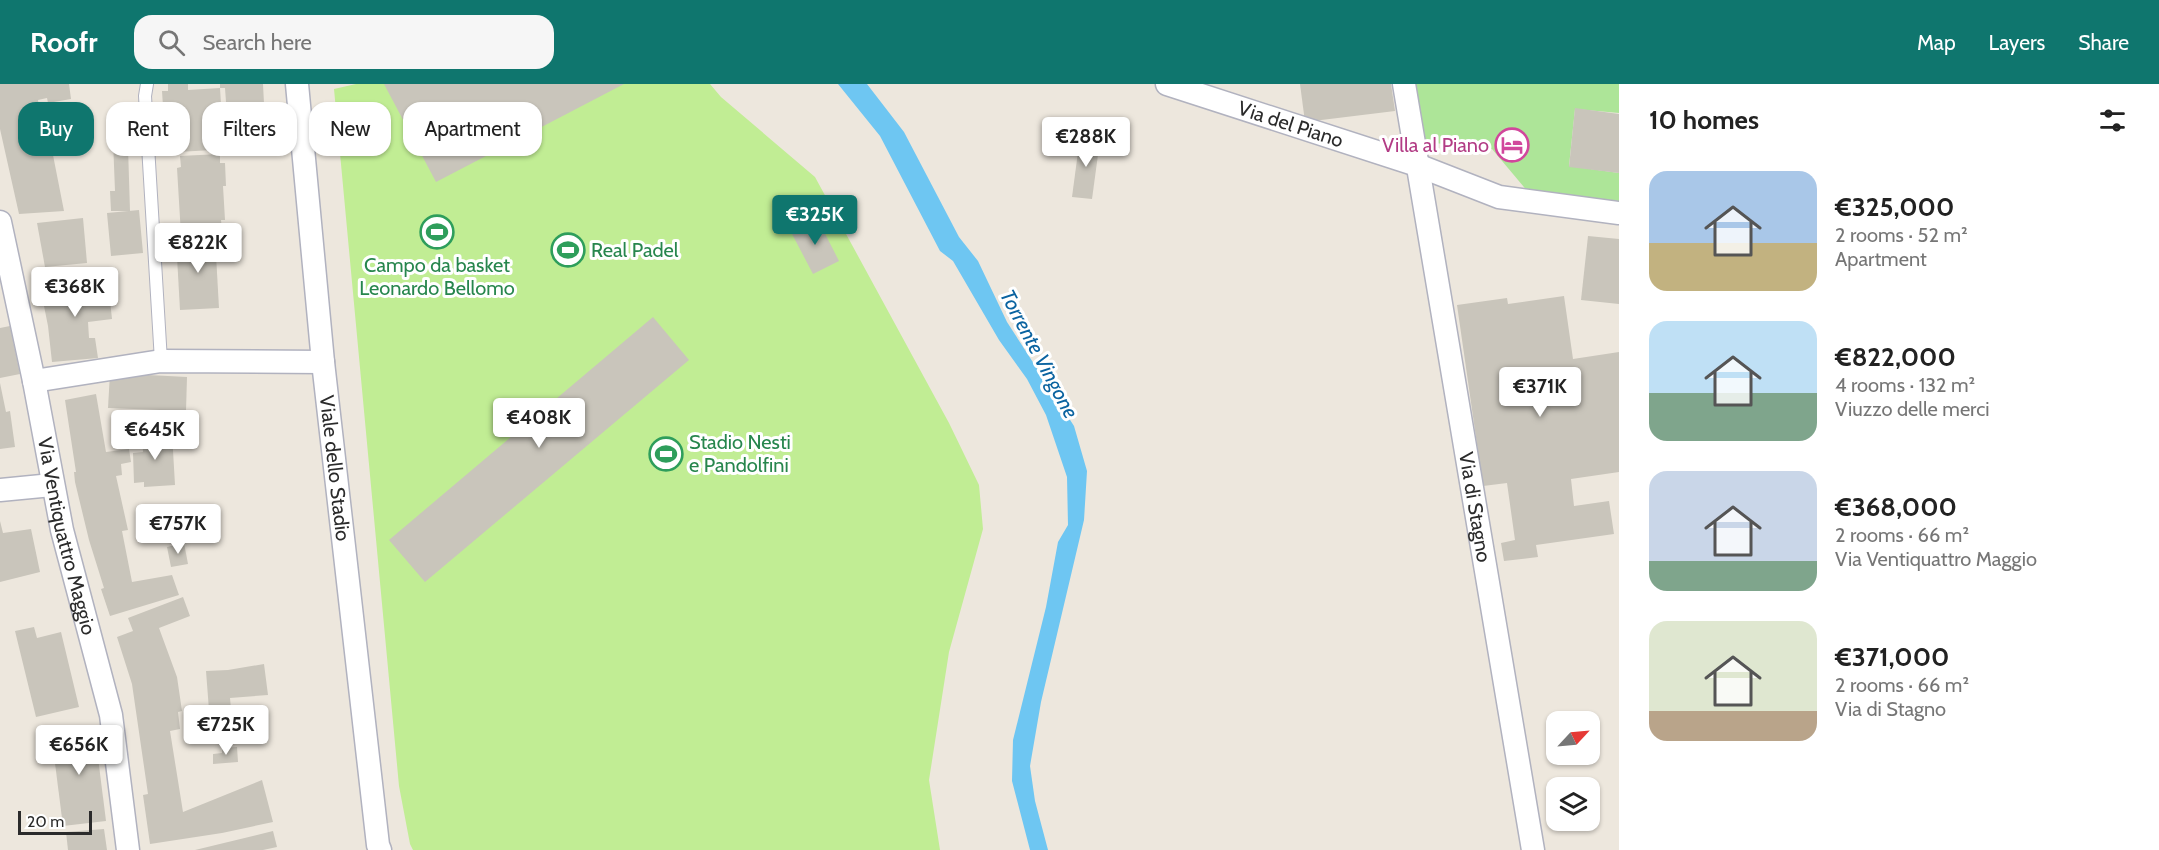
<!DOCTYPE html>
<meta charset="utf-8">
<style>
body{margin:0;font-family:Cabin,sans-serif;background:#f6f6f6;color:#222;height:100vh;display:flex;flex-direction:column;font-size:22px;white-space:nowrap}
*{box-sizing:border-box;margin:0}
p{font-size:20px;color:#767676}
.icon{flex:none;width:33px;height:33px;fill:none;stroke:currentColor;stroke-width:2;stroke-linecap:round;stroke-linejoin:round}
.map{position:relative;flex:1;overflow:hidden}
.side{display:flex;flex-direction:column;background:#fff;width:540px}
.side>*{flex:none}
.banner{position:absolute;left:18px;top:18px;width:570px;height:54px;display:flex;gap:12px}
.needle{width:39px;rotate:64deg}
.controls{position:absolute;left:1546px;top:627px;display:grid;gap:12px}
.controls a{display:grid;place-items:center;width:54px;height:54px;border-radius:12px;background:#fff;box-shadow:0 2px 4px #0004;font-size:30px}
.scale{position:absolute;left:18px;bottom:15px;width:74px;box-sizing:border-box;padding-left:6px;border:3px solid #2b2b2b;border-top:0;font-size:16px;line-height:21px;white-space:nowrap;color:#2b2b2b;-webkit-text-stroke:4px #fff;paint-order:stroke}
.price{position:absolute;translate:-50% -51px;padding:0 14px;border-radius:6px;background:#fff;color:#222;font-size:20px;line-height:39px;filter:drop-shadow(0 2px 3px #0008)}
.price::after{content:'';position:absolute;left:50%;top:36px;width:18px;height:14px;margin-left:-9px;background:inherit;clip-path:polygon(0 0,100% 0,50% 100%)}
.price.current{background:#0f766e;color:#fff}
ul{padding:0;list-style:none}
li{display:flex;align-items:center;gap:18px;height:150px;padding:0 30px}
li span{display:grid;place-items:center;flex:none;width:168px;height:120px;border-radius:18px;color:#555}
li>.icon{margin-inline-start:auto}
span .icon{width:72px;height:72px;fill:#fffc;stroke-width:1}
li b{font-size:26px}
h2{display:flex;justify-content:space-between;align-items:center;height:72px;padding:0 30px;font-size:26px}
.chip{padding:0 21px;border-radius:18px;background:#fff;box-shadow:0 2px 4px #0004;font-size:21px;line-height:54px}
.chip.current{background:#0f766e;color:#fff}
header{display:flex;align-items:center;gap:36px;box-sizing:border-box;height:84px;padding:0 30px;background:#0f766e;color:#fff}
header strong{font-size:28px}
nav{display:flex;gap:33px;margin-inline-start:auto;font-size:21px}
.search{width:420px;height:54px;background:#f6f6f6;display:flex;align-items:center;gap:15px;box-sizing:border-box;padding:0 21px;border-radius:18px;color:#767676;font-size:22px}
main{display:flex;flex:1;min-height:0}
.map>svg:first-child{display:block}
.green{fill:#ade598}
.pitch{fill:#c1ed94}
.water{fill:#6ec6f2}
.building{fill:#c9c5bb}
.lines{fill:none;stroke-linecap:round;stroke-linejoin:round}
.lane-casing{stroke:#b1b2bf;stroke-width:14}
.street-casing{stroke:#b1b2bf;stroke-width:25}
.lane{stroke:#fff;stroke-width:12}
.street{stroke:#fff;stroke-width:22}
.labels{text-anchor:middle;stroke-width:6;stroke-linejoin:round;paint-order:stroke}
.street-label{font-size:20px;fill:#2b2b2b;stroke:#fff}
.hotel-label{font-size:20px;fill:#b23c85;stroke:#fff;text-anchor:end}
.leisure-label{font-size:20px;fill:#27864d;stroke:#fff;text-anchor:start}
.water-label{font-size:21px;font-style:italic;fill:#0a63a0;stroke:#fff}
</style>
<header>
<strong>Roofr</strong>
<div class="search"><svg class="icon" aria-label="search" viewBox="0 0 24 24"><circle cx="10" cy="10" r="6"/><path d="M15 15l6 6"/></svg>Search here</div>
<nav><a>Map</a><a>Layers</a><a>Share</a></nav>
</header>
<main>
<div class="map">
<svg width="1619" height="766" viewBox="0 0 1619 766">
<rect width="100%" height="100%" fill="#ede7dd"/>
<path class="green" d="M1408 0H1619V29L1575 25 1569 82 1619 89V117L1528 108 1492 65 1415 57Z"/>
<path class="pitch" d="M356 0H710L721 13 815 93 949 339 979 401 983 445 949 568 929 696 940 766H413L410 760 399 702 334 5Z"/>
<path class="water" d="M838 0H867L904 48 959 153 978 177 1007 238 1074 342 1087 387 1084 436 1041 618 1030 682 1035 717 1048 766H1030L1012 697 1013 656 1046 523 1058 458 1068 441 1067 393 1046 331 1027 295 999 256 953 177 940 167 880 52Z"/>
<g class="building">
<path d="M0 0H69L71 15 48 19 47 14 38 16 40 31 50 30 57 65 52 66 64 127 19 130 0 45Z"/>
<path d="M168 0H188V6L220 4 222 37 215 38 217 60H213V66L177 68V63H169L167 38H164L162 7H168Z"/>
<path d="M220 0H263L265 39 243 40 242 31 227 32 225 4H220Z"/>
<path d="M384 0H624L436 98Z"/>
<path d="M1300 0H1391L1395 27 1305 38Z"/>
<path d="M1575 24 1619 30V89L1569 83Z"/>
<path d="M365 27 366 50 345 51 344 28Z"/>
<path d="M112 31H127L130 127H111L110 107H115Z"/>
<path d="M1080 53 1100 56 1092 115 1072 113Z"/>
<path d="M220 70V79H225L226 102H223L225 136H221L222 146 181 151 177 84 181 83 180 72Z"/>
<path d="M139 126 143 169 111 172 107 129Z"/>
<path d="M83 134 87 179 45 183 37 139Z"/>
<path d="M817 134 839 177 813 190 791 148Z"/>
<path d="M1588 152 1619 155V220L1581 216Z"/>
<path d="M215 153 219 224 180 226 176 155Z"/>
<path d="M108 198 112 235 88 238 89 254H95L98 274 52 278 48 242 40 202Z"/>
<path d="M1564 212 1573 275 1619 268V388L1571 395 1574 422 1609 417 1614 450 1536 461 1538 473 1504 477 1501 459 1515 456 1507 399 1483 402 1457 221 1507 214 1508 220Z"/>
<path d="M653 233 689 276 425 498 389 456Z"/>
<path d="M10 242 20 290 0 294V244Z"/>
<path d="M110 289 187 293 186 327 108 324Z"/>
<path d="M0 299 6 328 10 327 15 363 0 365Z"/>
<path d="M96 310 106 368 129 365 131 378 121 380 122 391 116 392 128 446 122 447 132 498 172 491 179 511 110 532 101 505 104 504 89 456 75 398 74 388H76L65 316Z"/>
<path d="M172 349 175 401 144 403V398L134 399 133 369 143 368 142 351Z"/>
<path d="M0 437 3 449 31 445 40 488 0 498Z"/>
<path d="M184 459 188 480 171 483 167 463Z"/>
<path d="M183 513 190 532 159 544 177 593 182 627 178 628 180 645 170 647 183 728 262 696 273 738 222 749 150 760 143 711 148 710 132 600 117 553 133 547 128 534Z"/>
<path d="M34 543 37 554 61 548 79 623 36 633 15 547Z"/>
<path d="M264 580 268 611 230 614 231 625 209 626 206 587 228 586Z"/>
<path d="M94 642 106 737 63 742 51 648Z"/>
<path d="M237 663 238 678 213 680V670L222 669V664Z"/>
<path d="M104 745 107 766H68L66 748Z"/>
<path d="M273 747 277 763 263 766H195Z"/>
</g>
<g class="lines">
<defs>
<path id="lane" d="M147 0 145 12 161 277"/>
<g id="street">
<path id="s1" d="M297 0 323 278 378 761 380 766"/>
<path id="s2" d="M1167 0 1417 81 1499 113 1619 129"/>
<path id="s3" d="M1404 0 1533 766"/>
<path id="s4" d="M0 138 34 297 62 446 111 631 128 766"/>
<path d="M34 297 161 277 323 278"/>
<path d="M0 406 52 401"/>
</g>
</defs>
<use href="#lane" class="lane-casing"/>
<use href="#street" class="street-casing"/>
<use href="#lane" class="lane"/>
<use href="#street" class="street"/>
</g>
<defs>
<symbol id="hotel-ring" viewBox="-11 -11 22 22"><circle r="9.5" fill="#fff" stroke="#d1479c" stroke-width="1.5"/><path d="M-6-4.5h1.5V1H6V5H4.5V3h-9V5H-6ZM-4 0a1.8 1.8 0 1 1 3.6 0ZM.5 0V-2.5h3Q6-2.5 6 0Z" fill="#d1479c"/></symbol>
<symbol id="stadium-ring" viewBox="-11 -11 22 22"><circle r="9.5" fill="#fff" stroke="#2e9e5b" stroke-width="1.5"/><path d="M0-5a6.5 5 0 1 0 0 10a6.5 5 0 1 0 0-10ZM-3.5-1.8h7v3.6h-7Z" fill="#2e9e5b"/></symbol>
</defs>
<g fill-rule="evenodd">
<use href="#hotel-ring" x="1493" y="42" width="38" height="38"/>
<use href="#stadium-ring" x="418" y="129" width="38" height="38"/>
<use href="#stadium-ring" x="549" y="147" width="38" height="38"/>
<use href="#stadium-ring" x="647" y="351" width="38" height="38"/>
</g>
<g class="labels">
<g class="street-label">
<text dy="7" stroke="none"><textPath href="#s2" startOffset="130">Via del Piano</textPath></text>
<text dy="7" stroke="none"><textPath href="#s1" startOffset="386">Viale dello Stadio</textPath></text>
<text dy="7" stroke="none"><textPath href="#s3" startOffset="429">Via di Stagno</textPath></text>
<text dy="7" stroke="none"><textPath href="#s4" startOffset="321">Via Ventiquattro Maggio</textPath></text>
</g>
<g class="hotel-label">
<text x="1489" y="68">Villa al Piano</text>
</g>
<g class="leisure-label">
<text x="591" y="173">Real Padel</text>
<text x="437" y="188" text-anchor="middle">Campo da basket<tspan x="437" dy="23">Leonardo Bellomo</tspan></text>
<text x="689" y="365">Stadio Nesti<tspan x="689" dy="23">e Pandolfini</tspan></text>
</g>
<g class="water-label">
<text transform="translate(1039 270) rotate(62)" y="7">Torrente Vingone</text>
</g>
</g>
</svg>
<div class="controls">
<a><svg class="needle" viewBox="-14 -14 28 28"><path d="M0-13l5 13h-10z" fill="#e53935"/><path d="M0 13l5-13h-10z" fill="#767676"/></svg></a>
<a><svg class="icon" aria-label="layers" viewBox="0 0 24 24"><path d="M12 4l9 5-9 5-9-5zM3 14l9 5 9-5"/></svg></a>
</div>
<div class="scale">20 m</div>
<b class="price" style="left:1086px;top:84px">€288K</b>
<b class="price current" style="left:815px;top:162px">€325K</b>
<b class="price" style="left:198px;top:190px">€822K</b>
<b class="price" style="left:75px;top:234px">€368K</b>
<b class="price" style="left:1540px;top:334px">€371K</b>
<b class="price" style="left:539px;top:365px">€408K</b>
<b class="price" style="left:155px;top:377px">€645K</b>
<b class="price" style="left:178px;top:471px">€757K</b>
<b class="price" style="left:226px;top:672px">€725K</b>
<b class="price" style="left:79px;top:692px">€656K</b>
<div class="banner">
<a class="chip current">Buy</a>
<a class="chip">Rent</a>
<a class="chip">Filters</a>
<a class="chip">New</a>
<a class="chip">Apartment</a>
</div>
</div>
<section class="side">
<h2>10 homes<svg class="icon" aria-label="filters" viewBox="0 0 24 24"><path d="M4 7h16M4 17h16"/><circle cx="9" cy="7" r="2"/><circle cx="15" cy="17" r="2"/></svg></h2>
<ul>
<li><span style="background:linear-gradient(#a9c7e8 60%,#c2b280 0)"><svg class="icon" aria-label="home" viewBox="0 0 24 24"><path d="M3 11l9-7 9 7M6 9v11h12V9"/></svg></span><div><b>€325,000</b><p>2 rooms · 52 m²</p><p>Apartment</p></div></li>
<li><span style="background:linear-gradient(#bfe0f5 60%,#7fa58c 0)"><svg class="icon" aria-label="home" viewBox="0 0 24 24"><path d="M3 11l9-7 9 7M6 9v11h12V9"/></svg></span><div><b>€822,000</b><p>4 rooms · 132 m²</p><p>Viuzzo delle merci</p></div></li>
<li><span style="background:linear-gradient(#c9d6e8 75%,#7fa58c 0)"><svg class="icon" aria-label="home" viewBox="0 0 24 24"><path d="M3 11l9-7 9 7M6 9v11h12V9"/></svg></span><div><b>€368,000</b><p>2 rooms · 66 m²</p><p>Via Ventiquattro Maggio</p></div></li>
<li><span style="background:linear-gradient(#dfe7d0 75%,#b9a48a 0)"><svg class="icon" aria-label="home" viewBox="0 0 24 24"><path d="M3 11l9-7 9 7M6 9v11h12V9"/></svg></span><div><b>€371,000</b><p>2 rooms · 66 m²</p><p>Via di Stagno</p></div></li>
</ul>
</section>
</main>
